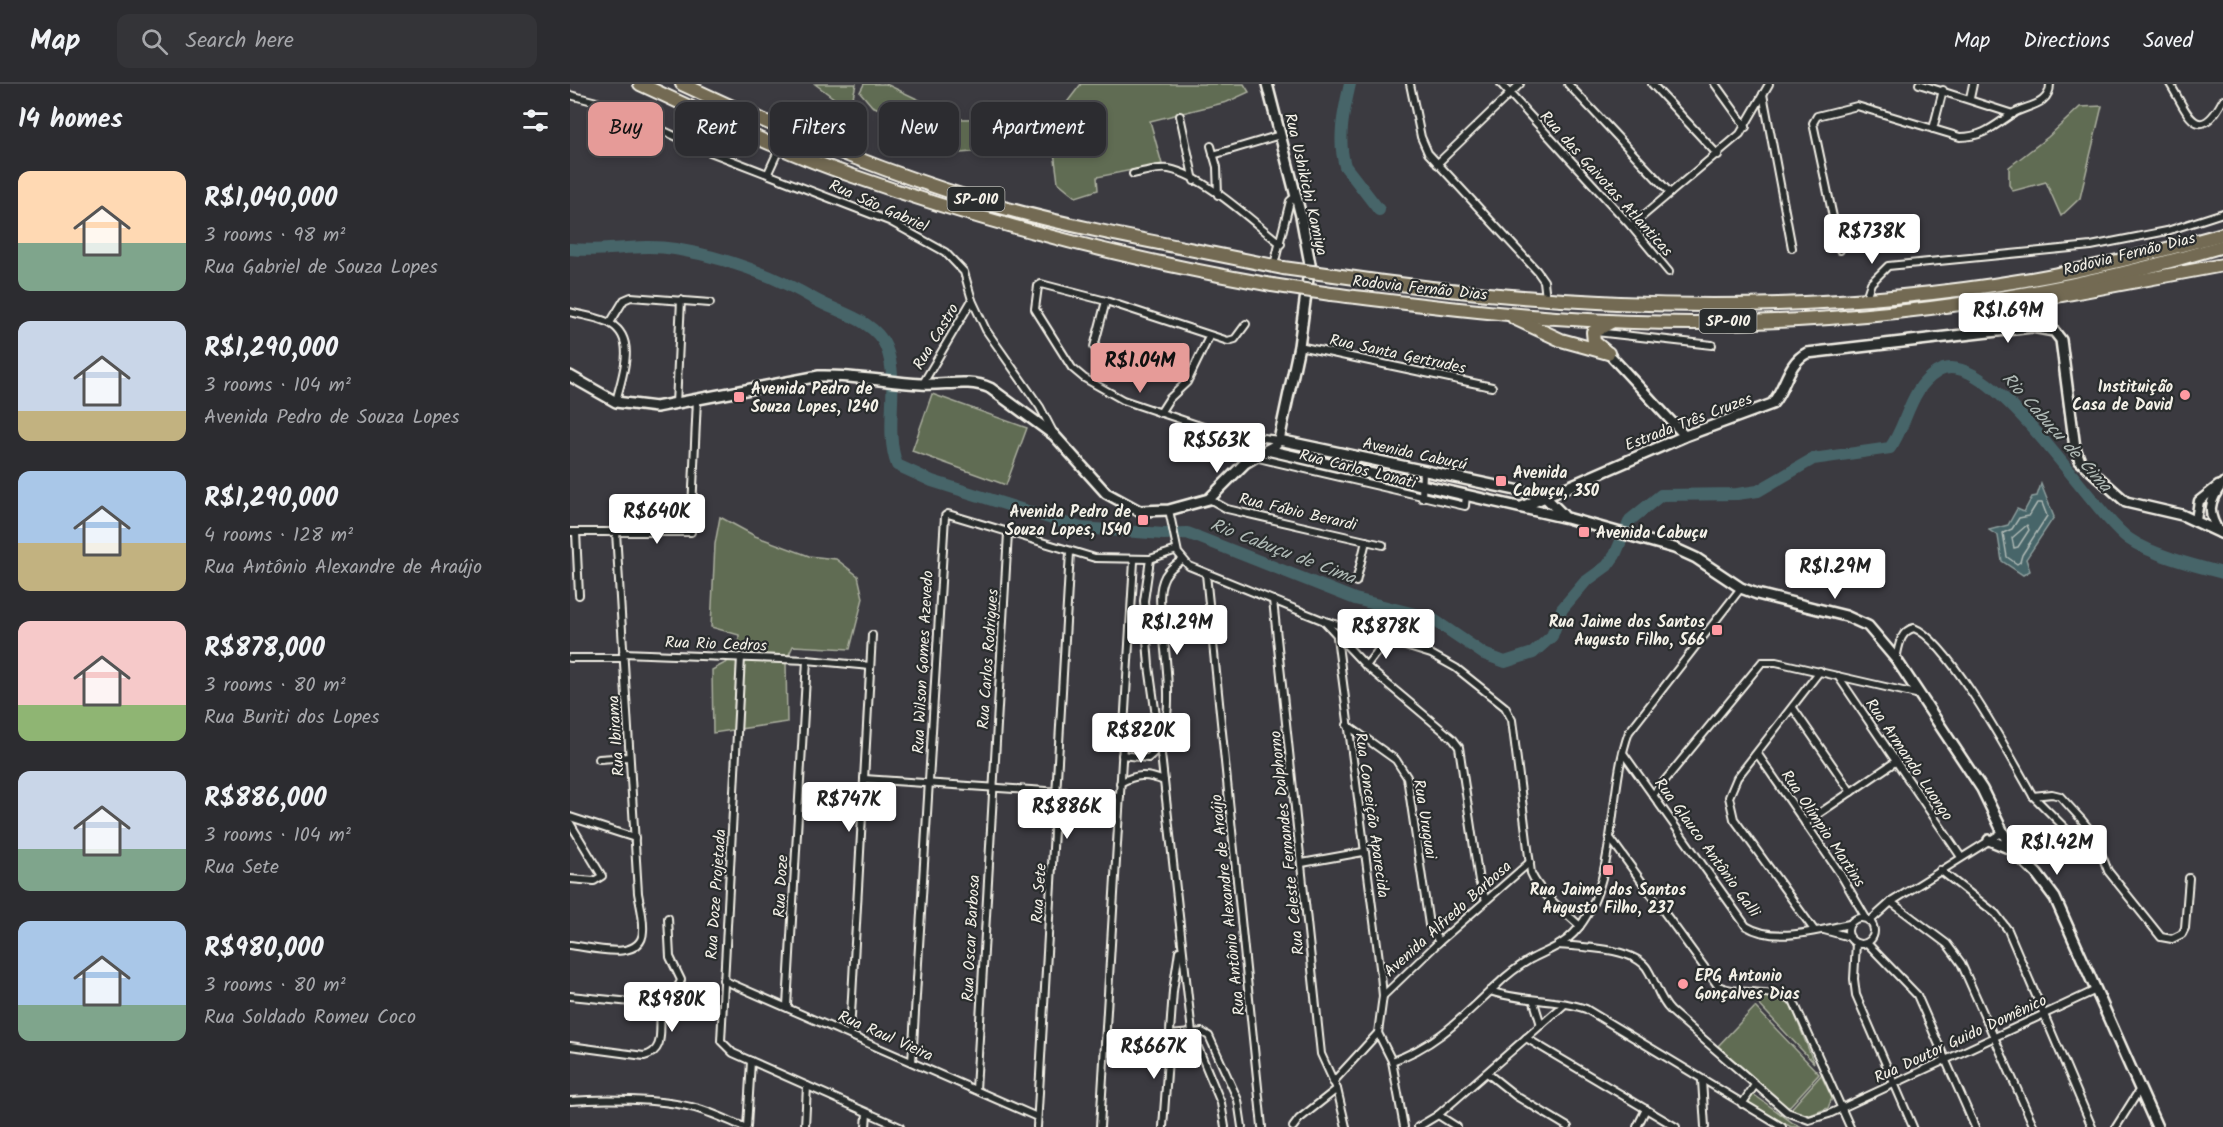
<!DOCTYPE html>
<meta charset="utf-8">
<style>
body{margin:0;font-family:Kalam,sans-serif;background:#343438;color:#f1f3f6;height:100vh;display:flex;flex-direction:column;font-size:22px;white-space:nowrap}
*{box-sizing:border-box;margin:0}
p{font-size:20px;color:#a6a7ab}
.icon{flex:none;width:33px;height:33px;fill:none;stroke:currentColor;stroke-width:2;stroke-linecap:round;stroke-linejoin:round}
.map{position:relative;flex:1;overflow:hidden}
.side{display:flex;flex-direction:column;background:#2c2c30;width:570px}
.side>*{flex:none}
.guide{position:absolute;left:18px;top:18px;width:570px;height:54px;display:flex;gap:12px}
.price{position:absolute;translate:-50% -51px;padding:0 14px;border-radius:6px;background:#fff;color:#222;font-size:20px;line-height:39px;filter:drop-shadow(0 2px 3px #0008)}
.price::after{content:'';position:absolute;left:50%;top:36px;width:18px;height:14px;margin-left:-9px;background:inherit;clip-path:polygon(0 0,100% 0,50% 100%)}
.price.current{background:#e69b98;color:#111}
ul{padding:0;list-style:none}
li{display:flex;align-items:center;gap:18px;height:150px;padding:0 18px}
li span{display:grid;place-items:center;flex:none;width:168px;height:120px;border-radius:12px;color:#555}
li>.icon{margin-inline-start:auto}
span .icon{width:72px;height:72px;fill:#fffc;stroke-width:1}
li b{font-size:26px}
h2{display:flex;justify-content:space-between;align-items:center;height:72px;padding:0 18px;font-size:26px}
.chip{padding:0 21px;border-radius:12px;background:#2c2c30;box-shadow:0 3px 9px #0003,0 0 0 2px #48484c;font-size:21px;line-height:54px}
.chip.current{background:#e69b98;color:#111}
header{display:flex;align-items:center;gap:36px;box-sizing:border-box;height:84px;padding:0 30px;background:#2c2c30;border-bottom:2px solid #48484c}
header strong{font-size:28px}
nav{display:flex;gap:33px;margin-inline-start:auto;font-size:21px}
.search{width:420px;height:54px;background:#343438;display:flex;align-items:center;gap:15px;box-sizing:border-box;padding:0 21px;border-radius:12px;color:#a6a7ab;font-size:22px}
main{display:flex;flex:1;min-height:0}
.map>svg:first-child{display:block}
.green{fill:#616c53;stroke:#aaae9e;stroke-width:1.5}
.water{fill:#476569;stroke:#8c9d9c;stroke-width:1.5}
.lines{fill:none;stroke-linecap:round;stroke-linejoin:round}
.shore{stroke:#afb9b5;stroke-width:1.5}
.river{stroke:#476569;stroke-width:12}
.minor-casing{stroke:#f4f1e8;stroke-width:10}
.tertiary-casing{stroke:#f4f1e8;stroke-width:13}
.secondary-casing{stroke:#f4f1e8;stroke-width:14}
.motorway-casing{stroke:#f4f1e8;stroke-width:16}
.minor{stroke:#2a2d2e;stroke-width:6}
.tertiary{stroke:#2a2d2e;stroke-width:8}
.secondary{stroke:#2a2d2e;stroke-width:9}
.motorway{stroke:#736b52;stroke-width:12}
.motorway-bridge-casing{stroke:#f4f1e8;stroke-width:16;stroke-linecap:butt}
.motorway-bridge{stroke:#736b52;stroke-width:12}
.poi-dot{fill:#ff9aa2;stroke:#2a2d2e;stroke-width:2}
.labels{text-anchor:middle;stroke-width:4.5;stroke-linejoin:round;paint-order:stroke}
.shield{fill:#2a2d2e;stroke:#b7b6b0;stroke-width:1.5}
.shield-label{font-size:15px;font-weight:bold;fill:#f4f1e8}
.street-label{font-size:16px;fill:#f4f1e8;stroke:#2a2d2e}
.poi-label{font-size:16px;font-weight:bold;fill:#f4f1e8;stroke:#2a2d2e;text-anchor:start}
.water-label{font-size:18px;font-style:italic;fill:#afb9b5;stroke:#2a2d2e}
</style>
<header>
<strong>Map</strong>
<div class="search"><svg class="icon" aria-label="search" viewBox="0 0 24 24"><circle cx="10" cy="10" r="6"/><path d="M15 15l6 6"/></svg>Search here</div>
<nav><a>Map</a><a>Directions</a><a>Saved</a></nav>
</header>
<main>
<section class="side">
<h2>14 homes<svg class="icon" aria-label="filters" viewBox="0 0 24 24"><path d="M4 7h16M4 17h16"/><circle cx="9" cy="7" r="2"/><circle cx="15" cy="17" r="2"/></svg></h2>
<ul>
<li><span style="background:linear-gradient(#ffd9b3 60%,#7fa58c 0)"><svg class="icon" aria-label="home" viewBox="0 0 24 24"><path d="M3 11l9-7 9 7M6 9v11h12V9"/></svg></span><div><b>R$1,040,000</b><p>3 rooms · 98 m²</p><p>Rua Gabriel de Souza Lopes</p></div></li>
<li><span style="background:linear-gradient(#c9d6e8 75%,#c2b280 0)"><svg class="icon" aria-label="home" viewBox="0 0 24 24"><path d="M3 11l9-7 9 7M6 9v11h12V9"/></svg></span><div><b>R$1,290,000</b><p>3 rooms · 104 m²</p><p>Avenida Pedro de Souza Lopes</p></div></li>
<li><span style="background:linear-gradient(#a9c7e8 60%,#c2b280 0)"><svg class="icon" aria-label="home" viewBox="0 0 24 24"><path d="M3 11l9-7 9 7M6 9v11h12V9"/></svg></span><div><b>R$1,290,000</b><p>4 rooms · 128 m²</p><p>Rua Antônio Alexandre de Araújo</p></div></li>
<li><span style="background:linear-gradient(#f6c9c9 70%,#8fb573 0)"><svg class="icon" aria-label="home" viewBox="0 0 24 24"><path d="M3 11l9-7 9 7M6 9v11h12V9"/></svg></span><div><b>R$878,000</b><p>3 rooms · 80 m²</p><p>Rua Buriti dos Lopes</p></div></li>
<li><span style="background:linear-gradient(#c9d6e8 65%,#7fa58c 0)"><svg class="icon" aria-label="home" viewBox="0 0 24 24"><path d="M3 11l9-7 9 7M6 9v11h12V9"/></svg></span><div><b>R$886,000</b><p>3 rooms · 104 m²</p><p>Rua Sete</p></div></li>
<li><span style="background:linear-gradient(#a9c7e8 70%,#7fa58c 0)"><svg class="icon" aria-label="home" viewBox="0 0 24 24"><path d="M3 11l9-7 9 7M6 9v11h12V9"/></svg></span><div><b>R$980,000</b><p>3 rooms · 80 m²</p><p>Rua Soldado Romeu Coco</p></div></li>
</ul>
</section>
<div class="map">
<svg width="1653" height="1043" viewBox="0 0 1653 1043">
<rect width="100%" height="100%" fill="#3b3a40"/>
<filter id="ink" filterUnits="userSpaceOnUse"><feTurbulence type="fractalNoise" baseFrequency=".0167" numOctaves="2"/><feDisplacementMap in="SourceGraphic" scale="12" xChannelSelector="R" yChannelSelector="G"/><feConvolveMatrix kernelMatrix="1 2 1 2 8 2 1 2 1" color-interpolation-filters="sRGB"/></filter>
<g filter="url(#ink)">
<g class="green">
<path d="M245 0H286L280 26Z"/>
<path d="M294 0H316L389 35 485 34 511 0H674L679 8 657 18 580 37 592 80 527 93 528 106 506 113 488 98 484 68 452 66 441 50 425 48 415 67 390 69 367 48 302 22 290 8Z"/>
<path d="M1532 22 1510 114 1491 132 1476 98 1443 107 1439 101V83L1478 53 1510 23Z"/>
<path d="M362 310 457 344 436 401 342 367Z"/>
<path d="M150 433 185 452 239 472 266 475 288 492 293 514 280 565 223 562 216 577 217 638 143 649 142 586 168 572 169 551 141 543 145 460Z"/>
<path d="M1202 912 1221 921 1244 979 1182 913Z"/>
<path d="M1185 923 1249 990 1218 1024 1148 962Z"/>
<path d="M1251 991 1262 1014 1258 1024 1238 1032 1220 1026Z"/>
<path d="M1183 1010 1223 1039 1232 1043H1221L1177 1019Z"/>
</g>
<path class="water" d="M1471 400 1484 433 1456 475 1460 487 1453 491 1432 477 1428 452 1419 446 1438 441 1447 425 1454 428 1462 413 1467 412Z"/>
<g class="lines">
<g class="shore">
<path d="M1467 419H1472L1477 432 1452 471 1450 478 1447 480 1437 473 1433 449 1442 445 1449 434 1459 432Z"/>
<path d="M1457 441 1459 446 1448 463 1444 464 1442 454Z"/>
</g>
<g class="river">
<path d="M780 0C774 26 767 55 775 82L809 126"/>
<path d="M0 165C35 169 69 159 105 165 154 173 203 191 246 216 269 229 305 236 316 263 331 301 313 343 327 381L362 397 511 444 594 450 617 449 628 453 785 515 861 534 914 570 935 578 963 569 982 552 992 525 1015 498 1037 482 1045 471 1060 436 1091 411 1167 410 1188 407 1243 375 1320 364C1338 339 1339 305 1367 288 1417 256 1521 428 1559 455 1582 471 1626 482 1653 489"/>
</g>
<defs>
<g id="minor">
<path d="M840 0 851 53 858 69 967 187 974 197 976 214"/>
<path d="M931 0 1061 142 1099 188"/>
<path d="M998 0 1100 109"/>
<path d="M1082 0 1148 71"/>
<path d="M1145 0 1176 43"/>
<path d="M1349 0 1443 30"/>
<path d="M1600 0C1616 25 1627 65 1653 16"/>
<path d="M1193 10 1222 164"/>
<path d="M0 11 38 21 135 66 319 137 375 168 394 188 402 216 416 246 470 323 484 350"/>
<path d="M1400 14 1403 0"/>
<path d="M610 32 624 97"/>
<path d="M1363 45 1373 6"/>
<path d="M641 62 647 83 648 111"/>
<path d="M643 71 710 51"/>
<path d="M867 80 950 0"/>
<path d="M198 89 210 63"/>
<path d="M563 90C574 88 588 83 599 85 635 92 683 138 711 160"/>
<path d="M1061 142 1170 50 1199 0"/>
<path d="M1270 166 1243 39 1247 32 1287 22 1390 53C1413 53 1424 42 1442 30 1456 21 1480 22 1480 0"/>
<path d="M704 181 720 117 726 112"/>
<path d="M1296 214 1301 199 1318 182 1521 162 1597 147 1653 129"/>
<path d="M0 228C13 232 30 233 41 240 68 256 51 294 46 318"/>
<path d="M40 239 54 216 61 213 140 219"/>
<path d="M676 240 665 255 658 257 536 217 471 200 468 202 465 225 502 284 514 294 553 316 648 348 709 356"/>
<path d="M1026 248 1142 261"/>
<path d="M729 262 922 303"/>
<path d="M524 263 536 217"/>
<path d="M352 301 402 216"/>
<path d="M106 320 111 216"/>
<path d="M590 329 599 315 617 298 639 253"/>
<path d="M684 373 895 422 896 411"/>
<path d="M852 414 853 386"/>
<path d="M639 415 657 425 813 461"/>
<path d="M599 426 608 469 619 482 752 536 861 570 886 584 935 623 942 636 961 789C970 810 993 826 1010 842"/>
<path d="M0 448H121L127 315"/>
<path d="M6 448 9 511"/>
<path d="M580 475 574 517 579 582 590 661 622 949 651 1019 655 1043"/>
<path d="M636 490 692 1043"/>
<path d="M786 498 796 457"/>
<path d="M703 516 751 970 767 1005 776 1043"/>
<path d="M753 536 796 582 883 655 889 663 909 797 916 816"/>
<path d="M767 553 811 891 813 912 808 949 822 977 834 1043"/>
<path d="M53 569 237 576 300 582"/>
<path d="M171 573 151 957 163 969 330 1043"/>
<path d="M0 574H53"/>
<path d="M1326 575C1329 562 1330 547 1344 544 1379 557 1443 677 1463 712L1482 710 1490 712 1511 735 1524 751 1538 787 1591 853 1602 855 1612 850 1615 844 1619 794"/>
<path d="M796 582 816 556"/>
<path d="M1268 592 1391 773"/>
<path d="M1223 624 1281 708"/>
<path d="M777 641 826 676 837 693 859 841 869 858"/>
<path d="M1053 669 1176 842C1205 860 1248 846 1280 840"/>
<path d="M1187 669 1271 791 1296 834"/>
<path d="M552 671 578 674C610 649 595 574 592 537 590 522 588 505 595 492 599 485 606 480 612 476"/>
<path d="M29 675 59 673"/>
<path d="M294 695 550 712"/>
<path d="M550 699C566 690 577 690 594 697"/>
<path d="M1083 711 1192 578H1206L1346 610"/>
<path d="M1463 712 1500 749"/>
<path d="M0 733 65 754"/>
<path d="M0 739 32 792 24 797 0 795"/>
<path d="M1235 739 1325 678"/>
<path d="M1040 754 1148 902C1172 912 1199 904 1223 916L1280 1043"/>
<path d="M732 779 793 768"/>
<path d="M1370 786 1426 830 1438 846 1522 1043"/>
<path d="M1321 818 1377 860 1391 879 1464 1043"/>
<circle cx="1291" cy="847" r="13"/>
<path d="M1300 837 1321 818 1433 748"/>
<path d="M1244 846 1164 735 1159 713 1167 694 1250 587"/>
<path d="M1254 846 1280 853"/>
<path d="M1286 859 1284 895 1286 911 1343 1043"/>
<path d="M1297 859 1347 911 1405 1043"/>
<path d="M0 861C20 863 72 879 73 847 74 834 70 821 68 809L46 448"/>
<path d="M989 861C1013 863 1066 864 1078 886 1087 901 1089 915 1101 927L1217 1028 1239 1036 1259 1030 1526 906"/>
<path d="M153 896 467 1033"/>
<path d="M920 907C951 918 986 914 1016 925L1212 1043"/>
<path d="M0 912 92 921"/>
<path d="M813 912 869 858 960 778"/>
<path d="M964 918 971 941"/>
<path d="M217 922 237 576"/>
<path d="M280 949 302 551"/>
<path d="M600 951 632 948 639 952 668 1016 672 1043"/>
<path d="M956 954 1106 1043"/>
<path d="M0 962 74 972C98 967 87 940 92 923 94 912 108 908 111 896L100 873 98 834"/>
<path d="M822 977C867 962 894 931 928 900 938 890 949 882 961 875 976 867 992 862 1004 849 1049 801 1037 707 1059 648L1171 504"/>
<path d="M342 978 375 432 378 430 525 474 580 475 607 466"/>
<path d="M917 989 946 1012 998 1043"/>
<path d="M1132 996 1135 1043"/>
<path d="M763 998 808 949"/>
<path d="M406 1006 438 449"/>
<path d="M0 1017C33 1014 90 1015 121 1023 139 1027 157 1036 174 1043"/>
<path d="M1172 1020 1185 1001"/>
<path d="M868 1031 887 1043"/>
<path d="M177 1043 181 977"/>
<path d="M235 1043 237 1002"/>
<path d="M296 1043 297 1029"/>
<path d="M467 1043 500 468"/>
<path d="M530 1043 564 477"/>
<path d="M593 1043 603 907 609 867"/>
<path d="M723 1043 729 1035 767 1005"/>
<path d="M848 1043 868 1031 995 920"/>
<path d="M1067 1043 1076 1025"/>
<path d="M1546 1043 1570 1005"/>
</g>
<g id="tertiary">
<path d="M1038 269 1115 352"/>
<path d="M1626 436 1629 417 1648 402"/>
<path d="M1650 449C1636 429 1639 417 1653 399"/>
</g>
<g id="secondary">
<path d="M0 292 46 318 86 323 249 292C283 291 317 298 351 300 374 302 398 294 420 304L484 351 536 409 569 427 599 426 639 415 675 379 704 362 709 356 729 262 740 180 731 132 697 0"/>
<path d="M709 356 974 412"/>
<path d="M697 366 997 434 1104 464 1126 474 1171 504 1187 510 1276 532 1298 542 1326 575 1412 705 1441 765 1467 790 1485 814 1587 1043"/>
<path d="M974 412 993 431"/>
<path d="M952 423 1115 352 1202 320C1216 304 1217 279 1237 269L1462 243 1484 247 1491 256 1505 364 1510 377 1556 418 1612 431 1653 450"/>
<path d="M1419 756 1441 765"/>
</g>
<g id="motorway">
<path d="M70 0C140 32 210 67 283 92 419 140 561 176 702 201"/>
<path d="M112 0C217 49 322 92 434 124 525 149 620 164 713 184"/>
<path d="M764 191C989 225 1229 234 1455 196 1522 185 1587 168 1653 150"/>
<path d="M761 210C836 219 911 229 986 234 1210 250 1439 227 1653 162"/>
<path d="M1449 219 1653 181"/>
<path d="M944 234 991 256 1038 269"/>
<path d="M1035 267 1024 258 1023 248 1041 238"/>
</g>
</defs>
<use href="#minor" class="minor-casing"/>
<use href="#tertiary" class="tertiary-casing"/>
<use href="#secondary" class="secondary-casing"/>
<use href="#motorway" class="motorway-casing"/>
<use href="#minor" class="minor"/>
<use href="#tertiary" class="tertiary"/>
<use href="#secondary" class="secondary"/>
<use href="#motorway" class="motorway"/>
<defs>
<g id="motorway-bridge">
<path d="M713 184 764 191"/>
<path d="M702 201 761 210"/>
</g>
</defs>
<use href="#motorway-bridge" class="motorway-bridge-casing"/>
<use href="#motorway-bridge" class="motorway-bridge"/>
</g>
</g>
<g class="poi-dot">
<circle cx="1615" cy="311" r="6"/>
<rect x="163" y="307" width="12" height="12" rx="3"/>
<rect x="925" y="391" width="12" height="12" rx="3"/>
<rect x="567" y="430" width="12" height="12" rx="3"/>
<rect x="1008" y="442" width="12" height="12" rx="3"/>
<rect x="1141" y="540" width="12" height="12" rx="3"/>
<rect x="1032" y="780" width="12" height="12" rx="3"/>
<circle cx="1113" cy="900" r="6"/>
</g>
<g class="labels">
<g class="shield">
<rect x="377.5" y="103" width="57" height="24" rx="4.5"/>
<rect x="1129.5" y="225" width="57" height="24" rx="4.5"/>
</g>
<g class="shield-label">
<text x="406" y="120">SP-010</text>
<text x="1158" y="242">SP-010</text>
</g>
<g class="street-label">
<text transform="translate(1037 99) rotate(48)" y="6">Rua das Gaivotas Atlanticas</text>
<text transform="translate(737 100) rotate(77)" y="6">Rua Ushikichi Kamiya</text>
<text transform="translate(309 121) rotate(24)" y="6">Rua São Gabriel</text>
<text transform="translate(1559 169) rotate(-14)" y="6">Rodovia Fernão Dias</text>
<text transform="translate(850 203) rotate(6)" y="6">Rodovia Fernão Dias</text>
<text transform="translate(365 252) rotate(-59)" y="6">Rua Castro</text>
<text transform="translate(828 269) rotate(12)" y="6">Rua Santa Gertrudes</text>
<text transform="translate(1118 337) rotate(-21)" y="6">Estrada Três Cruzes</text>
<text transform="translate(845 369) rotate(12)" y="6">Avenida Cabuçú</text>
<text transform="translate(788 384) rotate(14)" y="6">Rua Carlos Lonati</text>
<text transform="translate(728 427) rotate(13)" y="6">Rua Fábio Berardi</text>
<text transform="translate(146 559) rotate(2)" y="6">Rua Rio Cedros</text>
<text transform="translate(417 575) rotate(-86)" y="6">Rua Carlos Rodrigues</text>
<text transform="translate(352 578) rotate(-87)" y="6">Rua Wilson Gomes Azevedo</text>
<text transform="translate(45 652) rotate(-94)" y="6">Rua Ibirama</text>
<text transform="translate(1340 675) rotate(56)" y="6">Rua Armando Luongo</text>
<text transform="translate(803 731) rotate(82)" y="6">Rua Conceição Aparecida</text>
<text transform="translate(856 735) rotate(81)" y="6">Rua Uruguai</text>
<text transform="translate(1254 744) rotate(56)" y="6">Rua Olímpio Martins</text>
<text transform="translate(716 759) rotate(-96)" y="6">Rua Celeste Fernandes Dalphorno</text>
<text transform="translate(1138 763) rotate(54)" y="6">Rua Glauco Antônio Galli</text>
<text transform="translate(210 802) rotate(-87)" y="6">Rua Doze</text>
<text transform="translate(468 809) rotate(-86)" y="6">Rua Sete</text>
<text transform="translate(145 810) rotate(-86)" y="6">Rua Doze Projetada</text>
<text transform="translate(657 821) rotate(-96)" y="6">Rua Antônio Alexandre de Araújo</text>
<text transform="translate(877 834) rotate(-42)" y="6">Avenida Alfredo Barbosa</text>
<text transform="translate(400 854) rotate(-87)" y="6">Rua Oscar Barbosa</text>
<text transform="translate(316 951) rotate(24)" y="6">Rua Raul Vieira</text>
<text transform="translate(1390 954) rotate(-25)" y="6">Rua Doutor Guido Domênico</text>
</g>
<g class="poi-label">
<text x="1603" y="308" text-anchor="end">Instituição<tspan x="1603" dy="18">Casa de David</tspan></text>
<text x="181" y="310">Avenida Pedro de<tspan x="181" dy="18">Souza Lopes, 1240</tspan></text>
<text x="943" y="394">Avenida<tspan x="943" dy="18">Cabuçu, 350</tspan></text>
<text x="561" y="433" text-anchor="end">Avenida Pedro de<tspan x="561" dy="18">Souza Lopes, 1540</tspan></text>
<text x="1026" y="454">Avenida Cabuçu</text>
<text x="1135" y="543" text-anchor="end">Rua Jaime dos Santos<tspan x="1135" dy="18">Augusto Filho, 566</tspan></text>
<text x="1038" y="811" text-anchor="middle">Rua Jaime dos Santos<tspan x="1038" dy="18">Augusto Filho, 237</tspan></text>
<text x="1125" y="897">EPG Antonio<tspan x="1125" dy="18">Gonçalves Dias</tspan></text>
</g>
<g class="water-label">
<text transform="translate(1487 348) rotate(48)" y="6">Rio Cabuçu de Cima</text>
<text transform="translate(713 467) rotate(21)" y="6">Rio Cabuçu de Cima</text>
</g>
</g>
</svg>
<b class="price" style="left:1302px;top:181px">R$738K</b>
<b class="price" style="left:1438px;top:260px">R$1.69M</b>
<b class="price current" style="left:570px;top:310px">R$1.04M</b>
<b class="price" style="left:647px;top:390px">R$563K</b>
<b class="price" style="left:87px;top:461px">R$640K</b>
<b class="price" style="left:1265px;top:516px">R$1.29M</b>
<b class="price" style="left:607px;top:572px">R$1.29M</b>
<b class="price" style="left:816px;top:576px">R$878K</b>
<b class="price" style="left:571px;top:680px">R$820K</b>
<b class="price" style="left:279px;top:749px">R$747K</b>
<b class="price" style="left:497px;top:756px">R$886K</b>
<b class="price" style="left:1487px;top:792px">R$1.42M</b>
<b class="price" style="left:102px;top:949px">R$980K</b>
<b class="price" style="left:584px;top:996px">R$667K</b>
<div class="guide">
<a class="chip current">Buy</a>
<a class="chip">Rent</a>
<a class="chip">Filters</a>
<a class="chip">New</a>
<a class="chip">Apartment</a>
</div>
</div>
</main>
